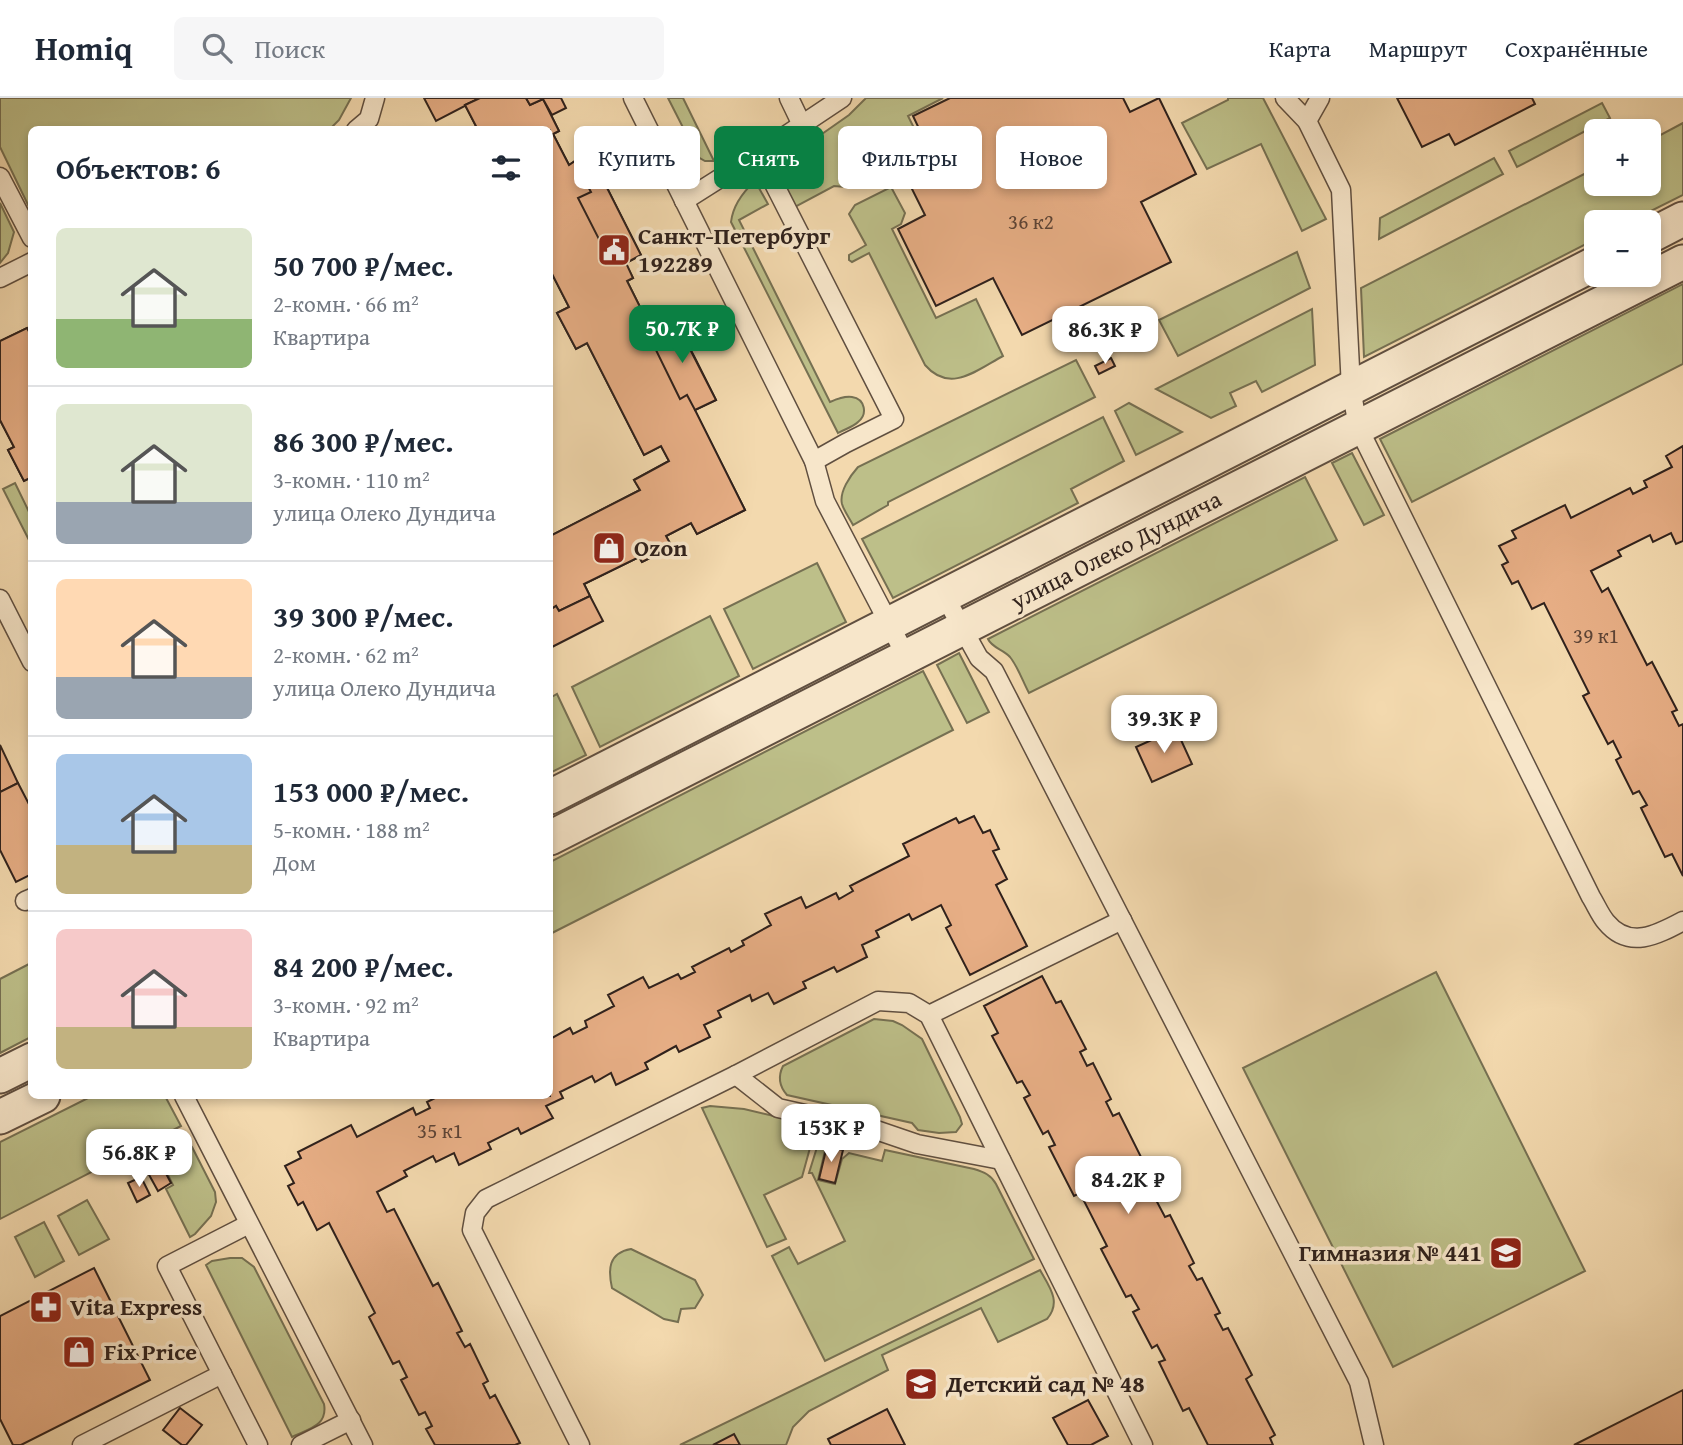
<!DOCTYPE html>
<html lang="ru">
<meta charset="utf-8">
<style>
body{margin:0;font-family:"Gentium Book Plus",serif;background:#f6f6f7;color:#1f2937;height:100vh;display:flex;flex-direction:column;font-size:26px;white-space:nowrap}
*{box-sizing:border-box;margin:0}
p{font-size:23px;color:#747a83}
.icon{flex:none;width:38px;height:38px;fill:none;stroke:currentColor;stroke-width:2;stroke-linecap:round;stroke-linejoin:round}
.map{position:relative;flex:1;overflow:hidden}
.sheet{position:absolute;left:28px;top:28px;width:525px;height:973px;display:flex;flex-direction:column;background:#fff;border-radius:10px;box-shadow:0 4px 10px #0003}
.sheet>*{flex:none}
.guide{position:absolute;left:574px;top:28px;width:665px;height:63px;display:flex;gap:14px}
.fabs{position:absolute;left:1584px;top:21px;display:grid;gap:14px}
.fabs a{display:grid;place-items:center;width:77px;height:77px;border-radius:10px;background:#fff;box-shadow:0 4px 10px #0003;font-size:35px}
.price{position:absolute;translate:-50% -60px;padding:0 16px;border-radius:14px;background:#fff;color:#222;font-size:23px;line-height:46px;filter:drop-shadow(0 2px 4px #0008)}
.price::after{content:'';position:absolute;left:50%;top:42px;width:21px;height:16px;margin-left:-10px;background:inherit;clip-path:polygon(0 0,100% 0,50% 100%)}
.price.on{background:#0b8043;color:#fff}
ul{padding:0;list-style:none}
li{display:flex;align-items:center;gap:21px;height:175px;padding:0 28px}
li+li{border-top:2px solid #e0e1e3}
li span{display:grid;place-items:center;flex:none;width:196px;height:140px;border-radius:10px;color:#555}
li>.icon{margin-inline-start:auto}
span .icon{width:84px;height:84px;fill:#fffc;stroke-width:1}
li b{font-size:30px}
h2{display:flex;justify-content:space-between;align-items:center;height:84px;padding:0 28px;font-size:30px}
.tag{padding:0 24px;border-radius:10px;background:#fff;box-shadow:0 4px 10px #0003;font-size:24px;line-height:63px}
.tag.on{background:#0b8043;color:#fff}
header{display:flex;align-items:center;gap:42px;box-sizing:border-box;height:98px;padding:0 35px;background:#fff;border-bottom:2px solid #e0e1e3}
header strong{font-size:33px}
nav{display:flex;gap:38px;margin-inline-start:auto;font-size:24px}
.search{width:490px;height:63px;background:#f6f6f7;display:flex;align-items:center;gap:18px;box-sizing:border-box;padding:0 24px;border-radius:10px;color:#747a83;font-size:26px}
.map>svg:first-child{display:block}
.green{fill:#bdbf89;stroke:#767052;stroke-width:2}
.building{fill:#e7ae85;stroke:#2f211c;stroke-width:2}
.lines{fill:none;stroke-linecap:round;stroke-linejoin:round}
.lane-casing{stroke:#604f40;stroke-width:21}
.street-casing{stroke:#604f40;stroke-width:37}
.lane{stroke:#f7e6ca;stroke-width:18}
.street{stroke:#f7e6ca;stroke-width:33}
.labels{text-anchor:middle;stroke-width:7;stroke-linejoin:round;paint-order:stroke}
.number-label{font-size:21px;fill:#5d4436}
.poi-label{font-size:24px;font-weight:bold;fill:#2f211c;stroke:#f7e6ca;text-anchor:start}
.street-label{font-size:24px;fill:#2f211c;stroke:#f7e6ca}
</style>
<header>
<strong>Homiq</strong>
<div class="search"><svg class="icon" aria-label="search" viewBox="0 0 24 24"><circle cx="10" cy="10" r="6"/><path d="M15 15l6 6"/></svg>Поиск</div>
<nav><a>Карта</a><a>Маршрут</a><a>Сохранённые</a></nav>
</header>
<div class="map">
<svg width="1683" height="1347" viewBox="0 0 1683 1347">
<rect width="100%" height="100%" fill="#f3d9ae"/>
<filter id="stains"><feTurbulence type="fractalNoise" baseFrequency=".00286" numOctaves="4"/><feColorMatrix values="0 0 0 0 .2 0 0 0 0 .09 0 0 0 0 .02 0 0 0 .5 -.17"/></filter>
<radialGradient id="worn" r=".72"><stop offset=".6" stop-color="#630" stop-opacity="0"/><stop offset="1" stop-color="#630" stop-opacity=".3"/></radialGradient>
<g class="green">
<path d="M0 0H351L339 22 330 31 32 32 31 113 0 49Z"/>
<path d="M668 0H683L714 63H705L698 59Z"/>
<path d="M866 0H943L908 18 923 48 846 89 834 88 795 109 781 81 789 76 782 64 849 17Z"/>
<path d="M1228 0H1263L1326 121 1302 133 1261 46 1207 71 1182 25 1228 2Z"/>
<path d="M1602 5 1610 20 1517 69 1509 53Z"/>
<path d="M1683 25V97L1629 124H1596V141L1364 259 1361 190 1596 70V86H1648L1649 43Z"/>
<path d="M1494 60 1503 76 1379 141 1380 120Z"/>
<path d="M755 83 768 106 739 122 830 304C837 301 844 298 852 299 865 301 868 316 858 324 853 329 845 331 838 335L731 124C733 107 743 94 755 83Z"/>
<path d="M891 89 905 115 901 126 892 131 936 220 976 201 1003 258C977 272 950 296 925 267L869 155 852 164 849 162V157L866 147 849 116 855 107Z"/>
<path d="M0 105 14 134 8 155 0 165Z"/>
<path d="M1297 154 1310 190 1178 258 1159 222Z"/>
<path d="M1683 186V266L1412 404 1380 341Z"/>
<path d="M1312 211 1315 267 1262 294 1256 283 1230 295 1236 308 1211 320 1156 291Z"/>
<path d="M1076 262 1095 299 888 404V407L853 427C850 421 844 413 842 406 839 394 850 378 858 369Z"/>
<path d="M1129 305 1182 334 1136 357 1115 313Z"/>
<path d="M1103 319 1124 363 1071 391 1078 405 893 500 862 441Z"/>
<path d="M1352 355 1384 417 1364 427 1332 365Z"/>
<path d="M1305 379 1337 442 1029 595C1023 584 1018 569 1010 559 1003 551 992 550 988 541Z"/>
<path d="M15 385 31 418V446L3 391Z"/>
<path d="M817 465 846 524 753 571 724 511Z"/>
<path d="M710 518 739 578 600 649 572 589Z"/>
<path d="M959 555 989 614 967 625 937 567Z"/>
<path d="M923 573 953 632 550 836V764Z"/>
<path d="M557 596 586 657 550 675V600Z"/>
<path d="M31 865V939L0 955V881Z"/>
<path d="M1436 874 1585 1173 1393 1269 1243 970Z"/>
<path d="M874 921 893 923 902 927 922 941 960 1019 962 1026 956 1034 939 1035 918 1032 912 1025 787 997C779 988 778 978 783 968Z"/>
<path d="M92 998H165L181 1028 0 1121V1044Z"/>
<path d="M710 1008 744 1011 816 1028 802 1079 764 1097 786 1141 767 1149 702 1010Z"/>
<path d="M823 1030 830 1032 818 1082 835 1086 842 1061 849 1055 882 1063 885 1052 974 1071C984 1074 991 1077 996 1086L1034 1161 825 1263 772 1158 789 1149 798 1166 845 1143 812 1075H809Z"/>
<path d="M192 1049 215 1094 216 1104 211 1118 195 1136 190 1139 166 1091 173 1087 162 1065Z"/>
<path d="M87 1102 109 1141 79 1157 58 1118Z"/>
<path d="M44 1124 64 1163 35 1179 15 1139Z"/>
<path d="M631 1151 695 1182 703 1197 695 1210 681 1211 678 1224 664 1221 612 1190C608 1172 608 1155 631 1151Z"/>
<path d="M230 1160H242L254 1169 324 1306C328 1328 308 1331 292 1339L206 1167 212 1163Z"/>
<path d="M1040 1172C1049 1188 1062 1204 1047 1221L998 1244 981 1210 882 1257 888 1272 809 1313 793 1329 786 1347H680Z"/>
</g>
<g class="building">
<path d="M424 0H480L436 23Z"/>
<path d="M480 0H526L530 7 543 1 559 33 553 36 569 67 575 63 591 94 578 100 606 155 617 149 633 180 627 183 642 213 648 210 664 241 653 246 680 301 687 297 745 412 697 436 691 425 666 438 672 449 642 464 639 459 584 486 590 498 559 513 556 508 550 512V438L640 392 634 382 669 363 661 348 644 357 587 245 576 251 557 215 569 209 550 172V32H478L465 7Z"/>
<path d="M480 0H526L530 7 543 1 559 33 553 36 569 67 575 63 582 78 597 70 641 157 626 165 633 180 627 183 642 213 648 210 656 224 672 216 695 260 716 302 695 312 745 412 697 436 691 425 666 438 672 449 642 464 639 459 584 486 590 498 559 513 556 508 550 512V438L640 392 634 382 669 363 661 348 644 357 587 245 576 251 557 215 569 209 550 172V32H478L465 7Z"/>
<path d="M526 0H561L566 10 552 17 543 1 530 7Z"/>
<path d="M950 0H1123L1130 14 1159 0 1196 76 1141 104 1171 164 1022 237 993 180 936 208 898 131 925 117 904 75 933 60 913 18Z"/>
<path d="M1397 0H1532L1535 6 1455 47 1449 36 1422 49Z"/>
<path d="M597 70 641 157 626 165 617 149 606 155 578 100 591 94 582 78Z"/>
<path d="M672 216 716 302 695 312 687 297 680 301 653 246 664 241 656 224Z"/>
<path d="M27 230 32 239V379L24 383 8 352 14 349 0 322V243Z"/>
<path d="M27 230 32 239V379L24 383 8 352 14 349 0 322V243Z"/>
<path d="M1111 260 1115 268 1099 276 1095 268Z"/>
<path d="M1683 348V443L1676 446 1671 435 1653 444 1650 437 1618 453 1621 458 1591 473 1602 494 1608 490 1647 567 1652 564 1677 612 1672 614 1679 628 1683 626V778L1672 756 1665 759 1641 710 1647 707 1639 693 1633 696 1616 662 1621 659 1613 643 1608 646 1583 598 1589 595 1544 505 1532 511 1518 483 1512 486 1502 467 1508 464 1499 448 1516 440 1512 433 1565 407 1571 420 1630 390 1633 396 1647 389 1644 383 1672 369 1666 358Z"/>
<path d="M590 498 603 523 550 550V512L556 508 559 513Z"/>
<path d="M1176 631 1192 666 1152 684 1136 649Z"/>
<path d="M0 647 18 685 0 694Z"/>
<path d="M18 685 32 712V776L16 784 0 752V694Z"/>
<path d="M974 718 983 735 990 732 999 751 993 753 1007 781 996 787 1027 848 970 877 946 830 951 827 941 807 912 822 909 816 876 833 879 839 862 847 867 859 837 874 834 869 803 884 806 890 774 906 768 895 752 903 750 897 718 913 721 919 704 927 710 939 679 954 676 948 645 965 648 971 616 987 611 975 595 984 592 978 560 994 563 1000 546 1008 553 1020 521 1036 518 1030 488 1045 491 1051 459 1067 454 1055 436 1064 433 1058 404 1073 407 1078 377 1094 387 1114 394 1111 433 1188 438 1185 462 1233 457 1235 465 1249 470 1246 488 1283 483 1286 490 1300 495 1297 520 1345 515 1347H435L426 1331 432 1328 425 1314 419 1317 401 1282 407 1279 399 1263 393 1266 369 1219 375 1215 329 1125 317 1132 303 1104 298 1107 288 1088 294 1085 285 1068 301 1060 298 1054 351 1027 357 1039 413 1010 416 1017 430 1010 427 1004 439 998H550V941L570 930 573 936 587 929 585 923 614 908 608 897 643 879 649 890 678 876 681 881 695 874 692 869 729 850 731 854 744 847 742 843 771 827 765 816 801 799 806 810 836 795 839 801 853 793 850 788 909 758 903 746 956 720 959 725Z"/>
<path d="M1042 878 1056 905 1061 903 1086 951 1080 954 1087 968 1093 965 1111 1001 1106 1004 1113 1018 1119 1015 1143 1063 1137 1066 1165 1119 1170 1117 1194 1165 1189 1168 1197 1182 1202 1180 1220 1215 1215 1217 1223 1232 1228 1230 1252 1277 1246 1281 1275 1337 1270 1340 1273 1347H1208L1189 1310 1183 1313 1159 1264 1165 1262 1157 1247 1152 1250 1133 1214 1139 1211 1131 1197 1126 1199 1101 1151 1107 1148 1080 1095 1074 1098 1049 1049 1055 1047 1048 1033 1043 1036 1024 1000 1030 997 1022 983 1017 985 992 938 998 935 984 908Z"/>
<path d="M827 1048 843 1052 835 1085 819 1081Z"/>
<path d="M162 1068 171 1085 158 1093 148 1075Z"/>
<path d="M141 1079 150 1097 137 1104 128 1085Z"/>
<path d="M94 1170 150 1282 21 1347H13L0 1321V1218Z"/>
<path d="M1683 1292V1347H1574Z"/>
<path d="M1088 1302 1108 1338 1091 1347H1068L1053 1320Z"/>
<path d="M180 1310 202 1327 186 1347H182L163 1332Z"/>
<path d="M887 1311 905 1347H831L828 1341Z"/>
<path d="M734 1336 740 1347H713Z"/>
</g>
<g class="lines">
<defs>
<g id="lane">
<path d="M633 0 814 363 825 403 906 558"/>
<path d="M789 0 802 27"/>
<path d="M1285 0 1307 23 1341 92 1351 290 1358 329 1591 799C1596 807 1600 817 1606 824 1629 852 1657 837 1683 823"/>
<path d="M1307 23 1320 0"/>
<path d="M356 32 369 21 375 0"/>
<path d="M745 40 755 58 768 74 894 321 846 345 814 363"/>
<path d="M0 79 32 140"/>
<path d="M684 103 755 58 842 0"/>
<path d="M0 180 32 164"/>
<path d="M944 497 979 560 994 573 1359 1284 1374 1347"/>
<path d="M0 501 32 564"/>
<path d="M25 803 32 800"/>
<path d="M929 917 1122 822"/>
<path d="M736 977 778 1010 876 1032 917 1046 1001 1062"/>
<path d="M184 998 363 1347"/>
<path d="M249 1126 167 1168 258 1347"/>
<path d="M82 1347 222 1276"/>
<path d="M301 1347 351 1322"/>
<path d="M580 1347 472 1132 475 1115 486 1101 736 977 878 903 909 905 929 917 1143 1347"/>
</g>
<g id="street">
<path d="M1648 139 1683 121"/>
<path d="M550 699 1596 165"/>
<path d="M550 740 1683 164"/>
<path d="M0 978 32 962"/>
<path d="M0 1019 43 998"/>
</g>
</defs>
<use href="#lane" class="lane-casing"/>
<use href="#street" class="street-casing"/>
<use href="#lane" class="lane"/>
<use href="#street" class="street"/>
</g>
<defs>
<symbol id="civic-square" viewBox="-11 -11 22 22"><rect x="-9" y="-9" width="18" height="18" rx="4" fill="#8f2418" stroke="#f7e6ca"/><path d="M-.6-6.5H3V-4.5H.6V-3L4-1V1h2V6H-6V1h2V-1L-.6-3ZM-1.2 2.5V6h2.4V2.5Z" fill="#fff"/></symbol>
<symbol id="shop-square" viewBox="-11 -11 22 22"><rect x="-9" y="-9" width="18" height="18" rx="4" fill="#8f2418" stroke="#f7e6ca"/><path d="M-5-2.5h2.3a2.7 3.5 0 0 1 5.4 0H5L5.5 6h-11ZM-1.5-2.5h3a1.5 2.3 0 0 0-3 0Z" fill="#fff"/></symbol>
<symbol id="school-square" viewBox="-11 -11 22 22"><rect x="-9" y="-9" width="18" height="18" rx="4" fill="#8f2418" stroke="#f7e6ca"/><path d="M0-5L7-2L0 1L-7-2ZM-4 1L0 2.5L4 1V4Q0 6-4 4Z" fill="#fff"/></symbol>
<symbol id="pharmacy-square" viewBox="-11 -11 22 22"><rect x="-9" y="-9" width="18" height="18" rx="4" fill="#8f2418" stroke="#f7e6ca"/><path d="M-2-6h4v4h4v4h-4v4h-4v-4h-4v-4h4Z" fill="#fff"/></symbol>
</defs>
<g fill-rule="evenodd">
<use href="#civic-square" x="595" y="133" width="38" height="38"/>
<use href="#shop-square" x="590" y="431" width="38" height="38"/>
<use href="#school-square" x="1487" y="1136" width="38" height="38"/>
<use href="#pharmacy-square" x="27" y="1190" width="38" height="38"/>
<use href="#shop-square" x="60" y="1235" width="38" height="38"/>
<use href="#school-square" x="902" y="1267" width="38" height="38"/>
</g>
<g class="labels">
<g class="number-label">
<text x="1031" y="131">36 к2</text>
<text x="1596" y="545">39 к1</text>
<text x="440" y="1040">35 к1</text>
</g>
<g class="poi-label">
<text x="638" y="146">Санкт-Петербург<tspan x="638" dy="28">192289</tspan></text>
<text x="634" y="458">Ozon</text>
<text x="1482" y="1163" text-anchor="end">Гимназия № 441</text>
<text x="70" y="1217">Vita Express</text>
<text x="104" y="1262">Fix Price</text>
<text x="946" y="1294">Детский сад № 48</text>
</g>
<g class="street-label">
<text transform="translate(1116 452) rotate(-27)" y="8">улица Олеко Дундича</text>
</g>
</g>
<rect width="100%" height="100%" filter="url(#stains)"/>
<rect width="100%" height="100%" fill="url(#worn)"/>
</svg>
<div class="fabs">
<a>+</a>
<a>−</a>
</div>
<b class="price on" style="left:682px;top:267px">50.7K ₽</b>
<b class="price" style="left:1105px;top:268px">86.3K ₽</b>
<b class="price" style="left:1164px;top:657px">39.3K ₽</b>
<b class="price" style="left:831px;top:1066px">153K ₽</b>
<b class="price" style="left:139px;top:1091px">56.8K ₽</b>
<b class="price" style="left:1128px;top:1118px">84.2K ₽</b>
<div class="guide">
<a class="tag">Купить</a>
<a class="tag on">Снять</a>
<a class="tag">Фильтры</a>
<a class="tag">Новое</a>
</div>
<section class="sheet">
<h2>Объектов: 6<svg class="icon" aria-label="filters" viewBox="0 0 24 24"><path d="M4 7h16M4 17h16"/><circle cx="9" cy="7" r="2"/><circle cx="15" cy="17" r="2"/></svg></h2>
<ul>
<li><span style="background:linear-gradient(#dfe7d0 65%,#8fb573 0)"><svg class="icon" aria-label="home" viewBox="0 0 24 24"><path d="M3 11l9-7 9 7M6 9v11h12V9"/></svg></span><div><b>50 700 ₽/мес.</b><p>2-комн. · 66 m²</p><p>Квартира</p></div></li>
<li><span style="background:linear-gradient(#dfe7d0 70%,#9aa5b1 0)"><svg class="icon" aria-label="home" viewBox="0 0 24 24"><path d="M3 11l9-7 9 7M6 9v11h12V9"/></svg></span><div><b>86 300 ₽/мес.</b><p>3-комн. · 110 m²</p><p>улица Олеко Дундича</p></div></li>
<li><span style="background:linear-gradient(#ffd9b3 70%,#9aa5b1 0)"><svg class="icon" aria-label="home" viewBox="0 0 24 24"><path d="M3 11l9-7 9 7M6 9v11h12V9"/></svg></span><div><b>39 300 ₽/мес.</b><p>2-комн. · 62 m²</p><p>улица Олеко Дундича</p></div></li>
<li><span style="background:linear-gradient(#a9c7e8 65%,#c2b280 0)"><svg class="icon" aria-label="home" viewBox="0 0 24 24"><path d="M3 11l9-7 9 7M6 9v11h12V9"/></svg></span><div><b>153 000 ₽/мес.</b><p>5-комн. · 188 m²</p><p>Дом</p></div></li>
<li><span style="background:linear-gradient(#f6c9c9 70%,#c2b280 0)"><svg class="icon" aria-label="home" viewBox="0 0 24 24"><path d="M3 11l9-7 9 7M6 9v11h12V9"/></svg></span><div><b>84 200 ₽/мес.</b><p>3-комн. · 92 m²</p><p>Квартира</p></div></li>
</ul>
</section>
</div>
